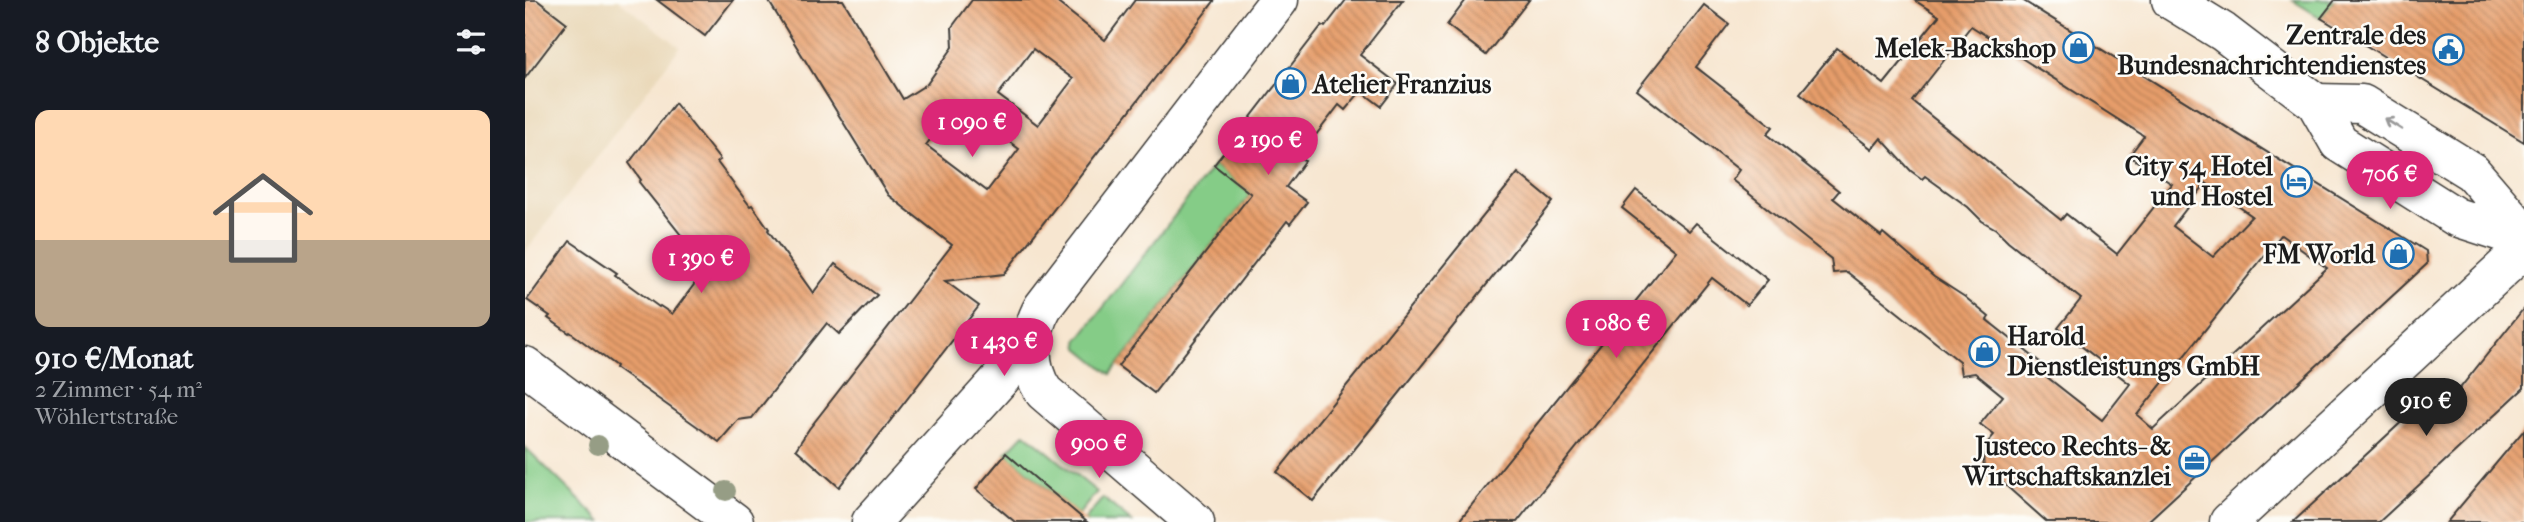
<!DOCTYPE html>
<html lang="de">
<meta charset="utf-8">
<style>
body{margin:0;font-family:"IM FELL French Canon",serif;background:#242831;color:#f1f3f6;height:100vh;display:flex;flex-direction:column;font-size:26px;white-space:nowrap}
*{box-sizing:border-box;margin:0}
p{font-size:23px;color:#9ea1a6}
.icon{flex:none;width:38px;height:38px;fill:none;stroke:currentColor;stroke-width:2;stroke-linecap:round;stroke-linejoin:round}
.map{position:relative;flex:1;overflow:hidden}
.details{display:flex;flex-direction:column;background:#171b24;width:525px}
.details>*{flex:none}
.price{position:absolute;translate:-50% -60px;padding:0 16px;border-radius:24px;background:#db2777;color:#fff;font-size:23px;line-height:46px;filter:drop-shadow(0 2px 4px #0008)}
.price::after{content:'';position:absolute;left:50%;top:42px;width:21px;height:16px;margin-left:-10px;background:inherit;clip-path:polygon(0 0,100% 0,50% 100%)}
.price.current{background:#222;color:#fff}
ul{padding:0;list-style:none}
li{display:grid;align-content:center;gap:14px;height:371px;padding:0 35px}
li+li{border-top:2px solid #363941}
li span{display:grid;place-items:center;height:217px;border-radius:14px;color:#555}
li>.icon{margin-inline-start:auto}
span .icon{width:126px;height:126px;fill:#fffc;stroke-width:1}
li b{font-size:30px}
h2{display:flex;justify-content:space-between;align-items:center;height:84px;padding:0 35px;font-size:30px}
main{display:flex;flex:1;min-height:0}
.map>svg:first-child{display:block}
.built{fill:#ead9ba}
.grass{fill:#85cc87;stroke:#507452;stroke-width:2}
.building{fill:url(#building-back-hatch);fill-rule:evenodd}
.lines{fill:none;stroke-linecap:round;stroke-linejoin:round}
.minor-casing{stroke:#3d3a37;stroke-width:41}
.major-casing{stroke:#3d3a37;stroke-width:41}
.minor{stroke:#fff;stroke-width:38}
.major{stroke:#fff;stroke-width:38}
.tree{fill:#969d85}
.oneway{stroke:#999}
.labels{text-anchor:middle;stroke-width:5;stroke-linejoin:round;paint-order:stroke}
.poi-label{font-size:26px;font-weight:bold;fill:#1c1c1c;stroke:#fdfcf7;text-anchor:end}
</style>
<main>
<section class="details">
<h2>8 Objekte<svg class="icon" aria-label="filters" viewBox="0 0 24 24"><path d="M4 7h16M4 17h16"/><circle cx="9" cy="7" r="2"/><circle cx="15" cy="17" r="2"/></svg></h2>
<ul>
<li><span style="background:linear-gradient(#ffd9b3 60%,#b9a48a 0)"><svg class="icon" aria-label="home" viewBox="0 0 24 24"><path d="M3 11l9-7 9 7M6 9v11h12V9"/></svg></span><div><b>910 €/Monat</b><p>2 Zimmer · 54 m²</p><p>Wöhlertstraße</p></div></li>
</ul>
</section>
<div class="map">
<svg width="1999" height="522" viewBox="0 0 1999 522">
<defs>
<pattern id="building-back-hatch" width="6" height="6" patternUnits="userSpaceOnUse" patternTransform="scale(1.75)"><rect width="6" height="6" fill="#e69d6a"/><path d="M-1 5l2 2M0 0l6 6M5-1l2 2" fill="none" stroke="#ba7f56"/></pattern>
</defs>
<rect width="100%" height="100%" fill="#fdfcf7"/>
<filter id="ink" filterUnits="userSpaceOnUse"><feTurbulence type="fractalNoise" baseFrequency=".0143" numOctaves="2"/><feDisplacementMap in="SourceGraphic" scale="14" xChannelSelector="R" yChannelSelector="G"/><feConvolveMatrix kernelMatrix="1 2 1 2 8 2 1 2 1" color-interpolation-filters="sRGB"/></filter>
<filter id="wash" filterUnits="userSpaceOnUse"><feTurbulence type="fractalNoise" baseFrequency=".00686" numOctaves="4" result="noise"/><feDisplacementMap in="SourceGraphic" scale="28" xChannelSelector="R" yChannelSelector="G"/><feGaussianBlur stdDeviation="1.57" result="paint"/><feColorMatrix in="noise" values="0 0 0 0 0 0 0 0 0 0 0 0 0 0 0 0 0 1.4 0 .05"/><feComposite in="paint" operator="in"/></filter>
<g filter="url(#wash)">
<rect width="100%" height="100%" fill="#f7e6d0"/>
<path class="built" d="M0 0H93L155 47 0 252Z"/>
<g class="grass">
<path d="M1767 0H1810L1796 18Z"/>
<path d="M689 165 726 194 586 374 554 348 553 340Z"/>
<path d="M500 433 572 492 553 515 481 453Z"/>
<path d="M0 447 77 522H0Z"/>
<path d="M578 498 607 522H562L559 520Z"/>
</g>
<g id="blocks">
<g class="building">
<path d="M0 0H12L42 23 0 78Z"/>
<path d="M132 0H208L180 36Z"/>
<path d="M243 0H318L378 99 402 84 428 47 427 27 447 0H529L580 40 610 0H690L479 274 420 281 454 306 314 487 271 449 284 429 427 245 363 195ZM508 49 548 79 513 125 473 95ZM433 104 494 149 462 191 401 145Z"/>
<path d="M821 0H878L835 55 873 84 856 106 836 91 820 110 814 105 774 157 780 161 761 187 782 202 765 224 762 221 629 393 593 366 726 194 689 165 797 25 800 27Z"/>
<path d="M941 0H1004L961 55 922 25Z"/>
<path d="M1389 0H1497L1901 251 1902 264 1622 522H1522L1469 475H1459L1458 448 1469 435 1455 424 1478 396 1450 373 1436 375 1434 361 1322 272 1308 273 1306 259 1207 180 1214 170 1112 90 1179 5 1204 24 1171 67 1248 127 1242 134 1314 191 1308 198 1356 236 1358 233 1409 277 1440 297 1464 317 1462 320 1526 371 1522 377 1577 420 1605 384 1533 328 1556 299 1483 241 1471 229 1457 221 1443 207 1400 176 1397 179 1386 171 1356 138 1347 149 1275 93 1312 48 1359 84 1414 16ZM1446 26 1619 136 1604 156 1647 184 1592 254 1541 214 1536 220 1387 101ZM1681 183 1727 216 1688 257 1648 226ZM1756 235 1802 268 1628 429 1612 415Z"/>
<path d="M1810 0H1999V142L1796 18Z"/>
<path d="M150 103 195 160 192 162 225 206 227 205 244 229 243 230 288 293 310 264 352 295 314 334 302 323 227 418 213 420 194 442 90 368 91 366 45 332 44 333 23 318 25 316 2 300 45 241 92 273 90 275 134 307 135 306 147 314 180 270 165 250 167 249 114 182 116 180 104 163Z"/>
<path d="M993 173 1028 202 788 501 752 472Z"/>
<path d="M1111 190 1164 231 1171 223 1243 280 1222 305 1187 278 992 522H933L1151 251 1097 208Z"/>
<path d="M1999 308V388L1854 522H1768L1921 381 1932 392Z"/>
<path d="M1999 430V522H1922Z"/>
<path d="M481 453 504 473 562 522H490L451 489Z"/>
</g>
</g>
</g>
<g filter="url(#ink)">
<use href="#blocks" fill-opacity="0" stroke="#3d3a37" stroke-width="2"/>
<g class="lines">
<defs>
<g id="minor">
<path d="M0 366 209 522"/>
<path d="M346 522 507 344"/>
<path d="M670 522 519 392C502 367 503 333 518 307L754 0"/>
<path d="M1704 522 1999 249"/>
</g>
<g id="major">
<path d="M1646 0 1698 32 1791 103 1814 143 1931 217 1999 239"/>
<path d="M1791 103 1837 104 1947 172 1999 233"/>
</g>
</defs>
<use href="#minor" class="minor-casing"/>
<use href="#major" class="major-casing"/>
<use href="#minor" class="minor"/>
<use href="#major" class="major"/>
</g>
<g class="tree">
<circle cx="73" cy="445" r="10"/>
<circle cx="201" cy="491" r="10"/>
</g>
<defs><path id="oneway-shaft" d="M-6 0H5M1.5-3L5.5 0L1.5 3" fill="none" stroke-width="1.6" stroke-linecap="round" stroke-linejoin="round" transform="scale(1.75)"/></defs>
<use class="oneway" href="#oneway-shaft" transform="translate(1868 124) rotate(-148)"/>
</g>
<defs>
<symbol id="shop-ring" viewBox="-11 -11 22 22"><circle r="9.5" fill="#fdfcf7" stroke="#1f6fb2" stroke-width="1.5"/><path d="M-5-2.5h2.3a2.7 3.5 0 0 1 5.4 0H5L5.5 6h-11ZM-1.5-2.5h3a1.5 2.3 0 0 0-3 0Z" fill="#1f6fb2"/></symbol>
<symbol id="civic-ring" viewBox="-11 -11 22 22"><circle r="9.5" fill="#fdfcf7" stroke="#1f6fb2" stroke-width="1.5"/><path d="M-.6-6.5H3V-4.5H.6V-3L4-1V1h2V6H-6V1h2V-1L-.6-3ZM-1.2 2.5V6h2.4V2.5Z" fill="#1f6fb2"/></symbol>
<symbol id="hotel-ring" viewBox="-11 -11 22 22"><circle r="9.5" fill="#fdfcf7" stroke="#1f6fb2" stroke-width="1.5"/><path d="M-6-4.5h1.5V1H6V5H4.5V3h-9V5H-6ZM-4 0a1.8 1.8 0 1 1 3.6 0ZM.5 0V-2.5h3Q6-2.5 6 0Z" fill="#1f6fb2"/></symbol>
<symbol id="office-ring" viewBox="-11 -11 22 22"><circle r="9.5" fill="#fdfcf7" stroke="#1f6fb2" stroke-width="1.5"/><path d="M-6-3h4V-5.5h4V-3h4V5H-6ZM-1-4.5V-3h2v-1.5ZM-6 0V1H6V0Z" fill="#1f6fb2"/></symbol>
</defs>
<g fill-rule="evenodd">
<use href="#shop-ring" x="1536" y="30" width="35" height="35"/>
<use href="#civic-ring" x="1906" y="32" width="35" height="35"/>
<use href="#shop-ring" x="748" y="66" width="35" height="35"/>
<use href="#hotel-ring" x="1754" y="164" width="35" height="35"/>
<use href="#shop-ring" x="1856" y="236" width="35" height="35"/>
<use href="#shop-ring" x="1442" y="334" width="35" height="35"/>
<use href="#office-ring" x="1652" y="444" width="35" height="35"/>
</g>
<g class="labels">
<g class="poi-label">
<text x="1901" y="44">Zentrale des<tspan x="1901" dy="30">Bundesnachrichtendienstes</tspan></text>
<text x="1531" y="57">Melek-Backshop</text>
<text x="788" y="93" text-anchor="start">Atelier Franzius</text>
<text x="1748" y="175">City 54 Hotel<tspan x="1748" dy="30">und Hostel</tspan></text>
<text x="1850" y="263">FM World</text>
<text x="1482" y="345" text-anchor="start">Harold<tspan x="1482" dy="30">Dienstleistungs GmbH</tspan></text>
<text x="1646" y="455">Justeco Rechts- &amp;<tspan x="1646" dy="30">Wirtschaftskanzlei</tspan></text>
</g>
</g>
</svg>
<b class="price" style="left:447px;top:159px">1 090 €</b>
<b class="price" style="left:743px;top:177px">2 190 €</b>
<b class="price" style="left:1865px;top:211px">706 €</b>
<b class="price" style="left:176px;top:295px">1 390 €</b>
<b class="price" style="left:1091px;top:360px">1 080 €</b>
<b class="price" style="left:479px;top:378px">1 430 €</b>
<b class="price current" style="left:1901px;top:438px">910 €</b>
<b class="price" style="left:574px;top:480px">900 €</b>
</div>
</main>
